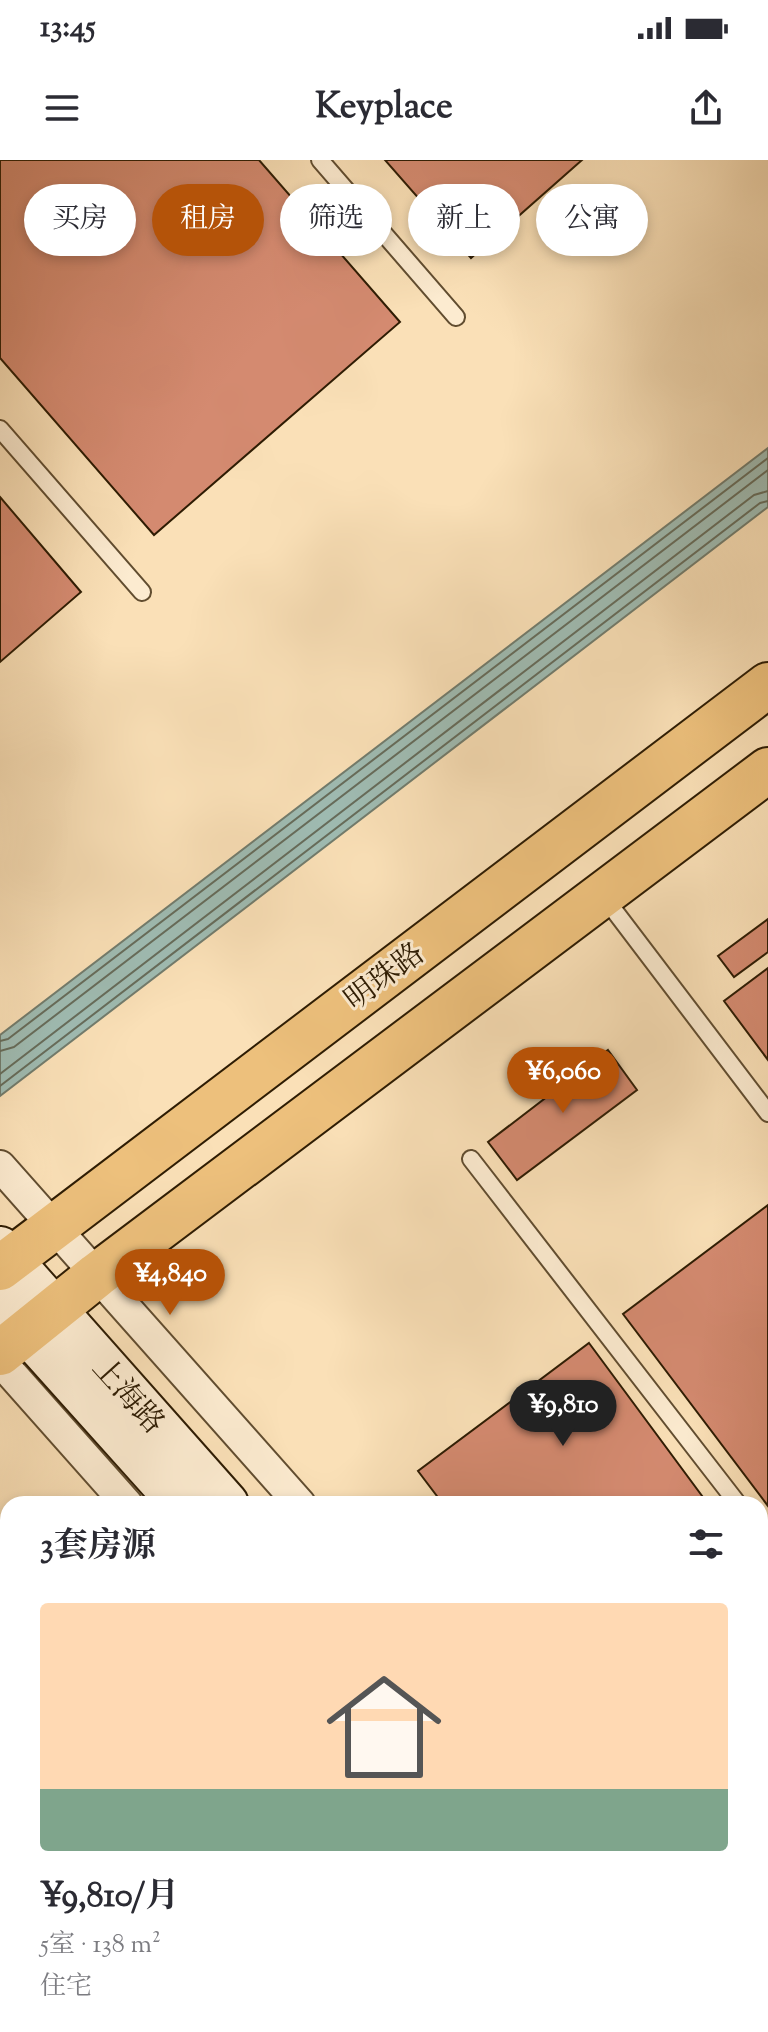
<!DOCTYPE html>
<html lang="zh">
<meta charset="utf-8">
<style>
body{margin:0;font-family:"Sorts Mill Goudy","Noto Serif SC",serif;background:#f2f2f3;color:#2b2b33;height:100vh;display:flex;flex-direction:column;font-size:30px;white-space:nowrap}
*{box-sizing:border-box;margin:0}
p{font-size:26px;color:#7c7c81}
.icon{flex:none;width:44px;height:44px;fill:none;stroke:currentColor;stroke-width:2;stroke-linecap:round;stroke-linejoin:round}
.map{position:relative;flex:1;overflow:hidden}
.sheet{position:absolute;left:0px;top:1336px;width:768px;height:536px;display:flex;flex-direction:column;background:#fff;border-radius:24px 24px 0 0;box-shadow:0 4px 12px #0003}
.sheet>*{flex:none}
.banner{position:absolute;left:24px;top:24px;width:720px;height:72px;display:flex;gap:16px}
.price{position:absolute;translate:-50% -68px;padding:0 18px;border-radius:28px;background:#b45309;color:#fff;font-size:26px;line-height:52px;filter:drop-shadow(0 2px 4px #0008)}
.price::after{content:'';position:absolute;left:50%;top:48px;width:24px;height:18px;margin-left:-12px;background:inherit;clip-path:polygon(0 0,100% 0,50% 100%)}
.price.active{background:#222;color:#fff}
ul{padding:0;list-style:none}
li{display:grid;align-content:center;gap:16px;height:424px;padding:0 40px}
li+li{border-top:2px solid #e1e1e2}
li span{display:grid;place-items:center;height:248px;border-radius:8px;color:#555}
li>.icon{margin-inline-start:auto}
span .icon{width:144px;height:144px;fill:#fffc;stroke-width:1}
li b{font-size:34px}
h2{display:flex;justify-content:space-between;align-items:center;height:96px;padding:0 40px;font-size:34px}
.tag{padding:0 28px;border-radius:36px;background:#fff;box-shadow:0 4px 12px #0003;font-size:28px;line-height:72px}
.tag.active{background:#b45309;color:#fff}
.status{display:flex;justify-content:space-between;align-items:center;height:56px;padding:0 40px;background:#fff;direction:ltr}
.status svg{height:22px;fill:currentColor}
header{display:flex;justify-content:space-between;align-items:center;height:104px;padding:0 40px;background:#fff;font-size:36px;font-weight:800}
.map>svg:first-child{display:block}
.water{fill:#9fbcb3;stroke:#727c6d;stroke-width:2}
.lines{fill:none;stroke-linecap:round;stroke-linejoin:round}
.shore{stroke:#666c5b;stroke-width:2}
.building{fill:#d48a70;stroke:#2e1c03;stroke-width:2}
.service-casing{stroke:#614d30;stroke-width:20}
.minor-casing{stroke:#614d30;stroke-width:34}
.secondary-casing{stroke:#2e1c03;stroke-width:48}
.primary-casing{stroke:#2e1c03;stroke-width:48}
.service{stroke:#fcebd0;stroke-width:16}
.minor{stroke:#fcebd0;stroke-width:30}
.secondary{stroke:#fcebd0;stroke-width:44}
.primary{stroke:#edc07c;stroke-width:44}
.labels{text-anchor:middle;stroke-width:6;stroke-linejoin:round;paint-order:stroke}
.street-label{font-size:30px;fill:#2e1c03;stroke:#fcebd0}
</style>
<div class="status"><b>13:45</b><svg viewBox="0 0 49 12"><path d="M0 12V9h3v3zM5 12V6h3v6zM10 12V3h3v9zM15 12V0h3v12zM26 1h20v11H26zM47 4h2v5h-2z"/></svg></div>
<header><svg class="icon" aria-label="menu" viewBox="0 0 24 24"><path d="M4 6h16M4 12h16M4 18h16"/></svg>Keyplace<svg class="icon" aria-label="share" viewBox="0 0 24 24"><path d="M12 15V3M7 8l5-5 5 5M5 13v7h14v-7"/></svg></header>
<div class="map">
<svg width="768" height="1872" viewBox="0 0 768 1872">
<rect width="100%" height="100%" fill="#fae0b7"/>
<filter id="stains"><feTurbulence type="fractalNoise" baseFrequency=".0025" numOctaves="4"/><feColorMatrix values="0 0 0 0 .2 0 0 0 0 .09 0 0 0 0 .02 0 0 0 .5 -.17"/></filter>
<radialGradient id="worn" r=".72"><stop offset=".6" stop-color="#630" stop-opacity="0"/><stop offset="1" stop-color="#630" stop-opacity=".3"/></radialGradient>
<path class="water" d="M768 288V347L0 936V875Z"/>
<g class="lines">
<g class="shore">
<path d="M0 881 8 879 768 298"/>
<path d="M0 891 14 887 768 310"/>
<path d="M0 914 754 335 768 331"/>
<path d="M0 926 760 343 768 341"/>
</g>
</g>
<g class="building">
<path d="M0 0H259L400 162 154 375 0 198Z"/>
<path d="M385 0H582L471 98Z"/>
<path d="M0 337 81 432 0 502Z"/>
<path d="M768 759V792L734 817 718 796Z"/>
<path d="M768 808V900L724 841Z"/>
<path d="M608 890 637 930 517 1020 488 982Z"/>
<path d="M768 1045V1346L623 1154Z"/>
<path d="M589 1183 708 1344H443L418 1311Z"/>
<path d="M3 1405 8 1411V1687L0 1693V1407Z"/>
</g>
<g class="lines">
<defs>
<g id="service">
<path d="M320 0 456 157"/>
<path d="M0 269 142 432"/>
<path d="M604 737 768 953"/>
<path d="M471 999 738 1344"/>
<path d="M760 1373 768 1383"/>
<path d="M0 1378H8"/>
<path d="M0 1737 8 1731"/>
</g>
<g id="minor">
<path d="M0 1006 300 1344"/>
<path d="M0 1201 127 1344"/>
<path d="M760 1862 768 1871"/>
<path d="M588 1864 596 1872"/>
</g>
<g id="secondary">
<path d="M0 1089 226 1344"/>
<path d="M0 1141 182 1344"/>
<path d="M647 1864 654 1872"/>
<path d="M687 1864 695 1872"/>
</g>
<g id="primary">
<path d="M0 1108 768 525"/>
<path d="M0 1193 97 1115 768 610"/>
</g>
</defs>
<use href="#service" class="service-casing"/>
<use href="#minor" class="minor-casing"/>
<use href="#secondary" class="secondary-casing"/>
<use href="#primary" class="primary-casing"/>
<use href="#service" class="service"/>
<use href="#minor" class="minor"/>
<use href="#secondary" class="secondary"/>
<use href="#primary" class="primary"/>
</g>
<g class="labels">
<g class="street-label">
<text transform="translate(384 816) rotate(-37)" y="10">明珠路</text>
<text transform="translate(129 1235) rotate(48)" y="10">上海路</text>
</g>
</g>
<rect width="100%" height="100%" filter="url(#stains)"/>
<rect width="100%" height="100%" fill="url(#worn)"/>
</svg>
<b class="price" style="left:563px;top:955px">¥6,060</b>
<b class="price" style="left:170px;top:1157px">¥4,840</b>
<b class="price active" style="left:563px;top:1288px">¥9,810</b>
<div class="banner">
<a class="tag">买房</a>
<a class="tag active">租房</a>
<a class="tag">筛选</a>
<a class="tag">新上</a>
<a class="tag">公寓</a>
</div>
<section class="sheet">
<h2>3套房源<svg class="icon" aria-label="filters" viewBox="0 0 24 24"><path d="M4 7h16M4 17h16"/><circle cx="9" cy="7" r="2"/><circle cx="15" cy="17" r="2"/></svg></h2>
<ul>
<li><span style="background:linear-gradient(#ffd9b3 75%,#7fa58c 0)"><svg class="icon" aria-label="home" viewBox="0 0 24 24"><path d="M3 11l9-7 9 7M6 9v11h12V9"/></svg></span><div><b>¥9,810/月</b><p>5室 · 138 m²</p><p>住宅</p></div></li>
</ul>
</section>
</div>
